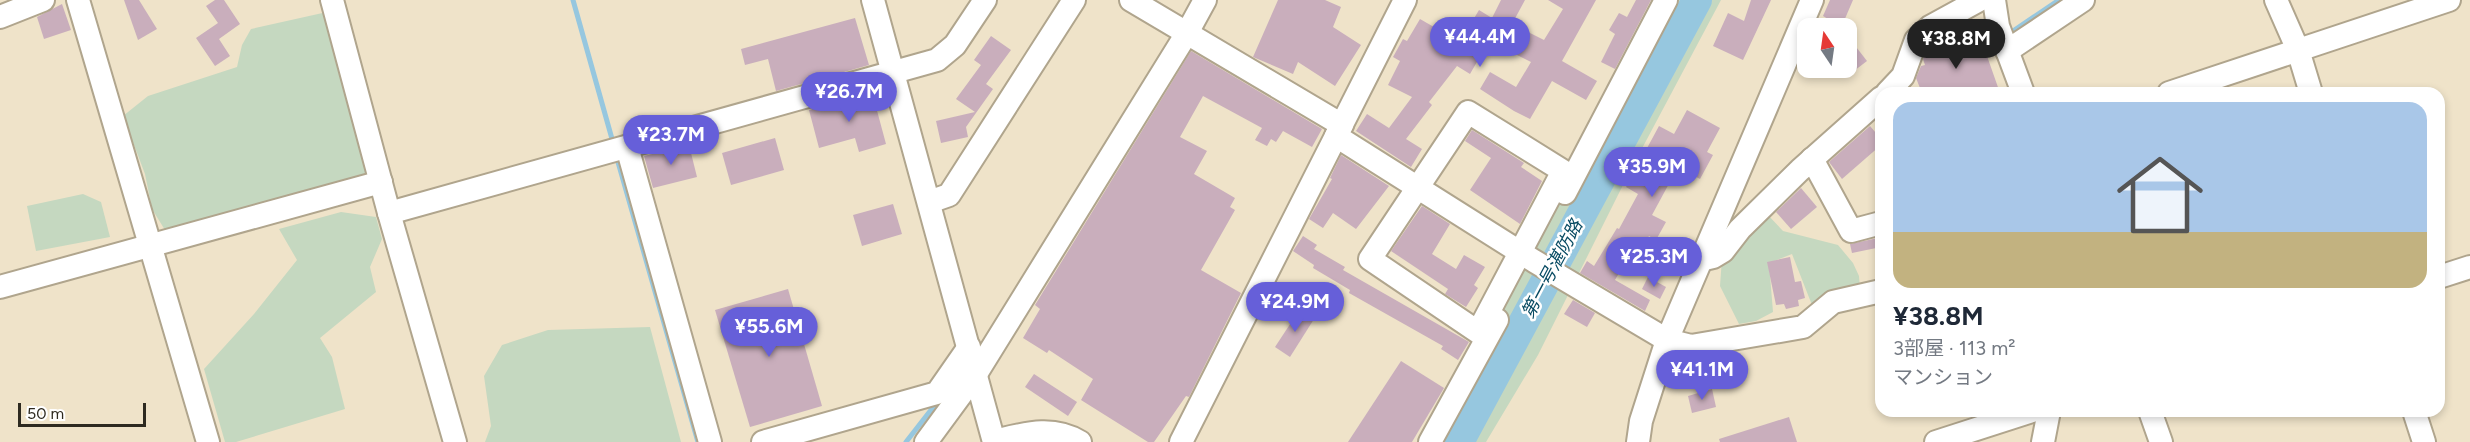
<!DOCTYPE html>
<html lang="ja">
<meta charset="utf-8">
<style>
body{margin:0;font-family:Figtree,"Noto Sans JP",sans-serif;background:#f2f2f3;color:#1f2937;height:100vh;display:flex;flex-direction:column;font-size:22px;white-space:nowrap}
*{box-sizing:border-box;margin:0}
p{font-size:20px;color:#747a83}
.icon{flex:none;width:33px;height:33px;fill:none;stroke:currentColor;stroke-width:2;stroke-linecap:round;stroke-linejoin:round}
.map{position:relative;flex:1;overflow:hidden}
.drawer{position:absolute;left:1875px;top:87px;width:570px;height:330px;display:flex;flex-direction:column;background:#fff;border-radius:18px;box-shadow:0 3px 9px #0003}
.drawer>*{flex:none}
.needle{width:39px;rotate:347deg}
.buttons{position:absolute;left:1797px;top:18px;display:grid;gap:12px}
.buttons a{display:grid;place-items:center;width:60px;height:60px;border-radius:12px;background:#fff;box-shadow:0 3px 9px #0003;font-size:30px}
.scale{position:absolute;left:18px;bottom:15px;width:128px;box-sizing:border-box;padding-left:6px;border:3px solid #2e2a20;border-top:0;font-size:16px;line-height:21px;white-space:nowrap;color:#2e2a20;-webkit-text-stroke:4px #fff;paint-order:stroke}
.price{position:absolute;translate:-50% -51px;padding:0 14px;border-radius:21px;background:#665fd9;color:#fff;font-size:20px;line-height:39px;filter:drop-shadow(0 2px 3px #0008)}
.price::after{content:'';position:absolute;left:50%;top:36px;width:18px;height:14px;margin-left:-9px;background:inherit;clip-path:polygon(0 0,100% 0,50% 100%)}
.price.selected{background:#222;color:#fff}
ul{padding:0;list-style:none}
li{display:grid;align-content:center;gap:12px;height:318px;padding:0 18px}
li span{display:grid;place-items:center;height:186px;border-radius:18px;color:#555}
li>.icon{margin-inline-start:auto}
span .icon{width:108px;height:108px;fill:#fffc;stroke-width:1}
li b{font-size:26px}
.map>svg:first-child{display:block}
.green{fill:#c5d8c0}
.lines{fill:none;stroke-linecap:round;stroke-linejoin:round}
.stream{stroke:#96c7df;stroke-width:5}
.river{stroke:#96c7df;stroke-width:30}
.building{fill:#c9aebc}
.minor-casing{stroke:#b0a58d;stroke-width:26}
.minor{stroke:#fff;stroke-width:22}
.labels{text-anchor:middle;stroke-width:5;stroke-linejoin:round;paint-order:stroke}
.water-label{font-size:18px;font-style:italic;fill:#074a62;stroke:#fff}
</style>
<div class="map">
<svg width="2470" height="442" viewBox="0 0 2470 442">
<rect width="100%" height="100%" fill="#efe3c9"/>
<g class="green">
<path d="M1666 0H1721L1630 171 1538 355 1486 442H1430L1539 243Z"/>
<path d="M327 12 370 176 165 230 152 209 145 174 123 116 148 96 237 67 242 45 251 29Z"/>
<path d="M83 194 101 202 110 237 36 251 27 206Z"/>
<path d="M341 212 376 217 382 239 370 267 376 292 320 338 332 357 345 409 236 442H225L204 369 254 314 297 260 279 229Z"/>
<path d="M1767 214 1783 231 1838 245 1853 263 1859 276 1860 289 1812 305 1792 254 1769 263 1773 312 1756 321 1739 324 1720 286 1722 258Z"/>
<path d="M650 327 681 442H485L491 426 484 376 502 345 548 330Z"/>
</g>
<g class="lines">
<g class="stream">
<path d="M573 0 614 146"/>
<path d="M2014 40 2013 31 2059 0"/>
<path d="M616 155 698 442"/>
<path d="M906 442 938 401"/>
</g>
<path class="river" d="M1459 442 1697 0"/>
</g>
<g class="building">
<path d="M124 0H139L157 29 138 40Z"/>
<path d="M215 0H224L240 24 219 39 230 56 215 66 196 38 218 23 206 6Z"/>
<path d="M1278 0H1325L1341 7 1333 27 1361 45 1335 86 1298 62 1293 74 1253 57Z"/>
<path d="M1501 0H1525L1512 24 1544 40 1563 9 1548 0H1596L1562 61 1597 81 1586 100 1552 81 1530 119 1514 111 1480 89 1490 72 1516 87 1531 62 1489 41 1470 74 1457 66 1429 102 1432 105 1406 139 1422 149 1411 167 1356 131 1367 114 1389 128 1412 97 1388 85 1400 61 1393 57 1403 39 1407 41 1420 19 1460 42 1479 10 1492 18Z"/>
<path d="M1636 0H1651L1615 69 1601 62 1615 34 1609 30 1619 13 1627 17Z"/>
<path d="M1751 0H1771L1743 60 1713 46 1728 13 1744 21Z"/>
<path d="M1830 0H1853L1841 28H1824L1828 19 1823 16Z"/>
<path d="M62 4 71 30 44 39 37 17Z"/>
<path d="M855 18 869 65 776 91 768 59 745 65 741 49Z"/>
<path d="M1948 33 1954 49 1976 41 1981 56H1987L2000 93H1922L1916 78 1921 66 1925 65 1923 59 1926 53 1936 49 1933 42Z"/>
<path d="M1846 34 1867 61 1846 77Z"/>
<path d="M991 36 1011 50 986 84 993 89 966 127 968 137 941 143 936 121 975 112 956 99 981 65 974 60Z"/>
<path d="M1191 51 1322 129 1312 147 1283 131 1276 142 1271 139 1267 146 1255 140 1262 128 1203 96 1180 137 1207 151 1194 174 1235 198 1230 207 1235 210 1201 270 1241 293 1189 397 1186 396 1154 442H1148L1081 400 1093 379 1049 350 1047 353 1023 338 1040 309 1035 305Z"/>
<path d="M872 92 886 144 859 152 855 138 819 148 809 110Z"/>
<path d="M1687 110 1720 128 1707 152 1713 155 1700 179 1678 167 1652 215 1666 222 1656 240 1649 236 1637 258 1630 254 1615 280 1650 300 1645 311 1580 273 1587 261 1594 266 1617 228 1619 229 1638 194 1626 187 1659 126 1674 134Z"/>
<path d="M1870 126 1881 139V145L1842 179 1829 162Z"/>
<path d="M1472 130 1524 163 1521 167 1542 181 1520 224 1470 190 1491 158 1465 141Z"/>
<path d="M775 138 784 170 731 185 722 153Z"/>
<path d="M689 145 697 177 653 188 644 156Z"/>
<path d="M1341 155 1389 186 1356 229 1333 213 1323 228 1309 219 1332 179 1330 178Z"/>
<path d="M1801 188 1817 207 1791 229 1776 212Z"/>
<path d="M893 204 902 234 862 246 853 215Z"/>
<path d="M1422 206 1450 224 1432 254 1456 269 1464 255 1485 267 1474 285 1478 288 1466 307 1445 294 1448 289 1391 251Z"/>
<path d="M1303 236 1317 245 1314 249 1345 267 1343 270 1469 342 1458 360 1441 349 1443 346 1349 293 1350 290 1313 268 1314 265 1293 251Z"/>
<path d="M1878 238 1881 247 1852 253 1850 244Z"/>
<path d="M1790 257 1795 282 1801 281 1805 298 1798 300 1799 306 1786 309 1784 304 1776 305 1767 262Z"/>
<path d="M1648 277 1666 287 1660 299 1642 289Z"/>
<path d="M788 289 822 406 750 427 715 310Z"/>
<path d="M1573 300 1595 313 1587 327 1564 314Z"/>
<path d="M1300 309 1314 319 1290 357 1275 347Z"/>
<path d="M1401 361 1444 388 1412 442H1348Z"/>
<path d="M1034 374 1077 402 1068 416 1025 387Z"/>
<path d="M1712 389 1716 407 1692 413 1688 396Z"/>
<path d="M1789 417 1797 442H1720L1719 439Z"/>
</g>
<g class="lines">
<defs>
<g id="minor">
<path d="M78 0 208 442"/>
<path d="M332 0 389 213 455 442"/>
<path d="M873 0 994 442"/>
<path d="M1131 0 1342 125"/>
<path d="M1994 0 1998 26 2023 93"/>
<path d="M2276 0 2298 50 2311 93"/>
<path d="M0 17 43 0"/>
<path d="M2007 51 2083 0"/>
<path d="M1887 93 1903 76 1916 40 1930 27 1979 0"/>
<path d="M2169 93 2449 0"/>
<path d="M1468 112 1563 171 1478 332 1370 259Z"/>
<path d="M1336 136 1534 261 1667 340 1691 346 1803 327 1833 302 1881 291"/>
<path d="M627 147 710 442"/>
<path d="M1812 159 1851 231 1881 223"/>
<path d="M1565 193 1666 0"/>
<path d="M929 202 949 195 1074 0"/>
<path d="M389 213 937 60 955 45 985 0"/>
<path d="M1700 260 1713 257 1723 251 1740 229 1800 170 1881 98"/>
<path d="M2439 277 2470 267"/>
<path d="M0 287 381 182"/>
<path d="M2150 411 2161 442"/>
<path d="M2414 411 2424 442"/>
<path d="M994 441C1024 434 1052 425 1080 442"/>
<path d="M763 442 937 393 969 347"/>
<path d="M926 442 976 374 1187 33 1205 0"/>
<path d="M1181 442 1405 0"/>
<path d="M1430 442 1497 320"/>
<path d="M1638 442 1641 421 1667 340 1812 0"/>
<path d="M1936 442 2032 411"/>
<path d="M2043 442 2049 411"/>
</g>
</defs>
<use href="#minor" class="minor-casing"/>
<use href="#minor" class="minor"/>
</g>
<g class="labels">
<g class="water-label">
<text transform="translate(1552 269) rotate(-62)" y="6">第一号湛防路</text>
</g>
</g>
</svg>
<div class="buttons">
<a><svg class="needle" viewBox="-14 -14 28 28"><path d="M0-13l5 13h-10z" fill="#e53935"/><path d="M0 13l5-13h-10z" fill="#747a83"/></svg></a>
</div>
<div class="scale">50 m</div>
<b class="price" style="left:1480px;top:68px">¥44.4M</b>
<b class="price selected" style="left:1956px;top:70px">¥38.8M</b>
<b class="price" style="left:849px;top:123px">¥26.7M</b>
<b class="price" style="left:671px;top:166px">¥23.7M</b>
<b class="price" style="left:1652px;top:198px">¥35.9M</b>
<b class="price" style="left:1654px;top:288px">¥25.3M</b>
<b class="price" style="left:1295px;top:333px">¥24.9M</b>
<b class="price" style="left:769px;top:358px">¥55.6M</b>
<b class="price" style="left:1702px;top:401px">¥41.1M</b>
<section class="drawer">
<ul>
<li><span style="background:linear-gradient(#a9c7e8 70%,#c2b280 0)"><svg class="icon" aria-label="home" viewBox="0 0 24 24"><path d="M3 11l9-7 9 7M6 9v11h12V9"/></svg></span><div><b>¥38.8M</b><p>3部屋 · 113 m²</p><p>マンション</p></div></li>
</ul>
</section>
</div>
